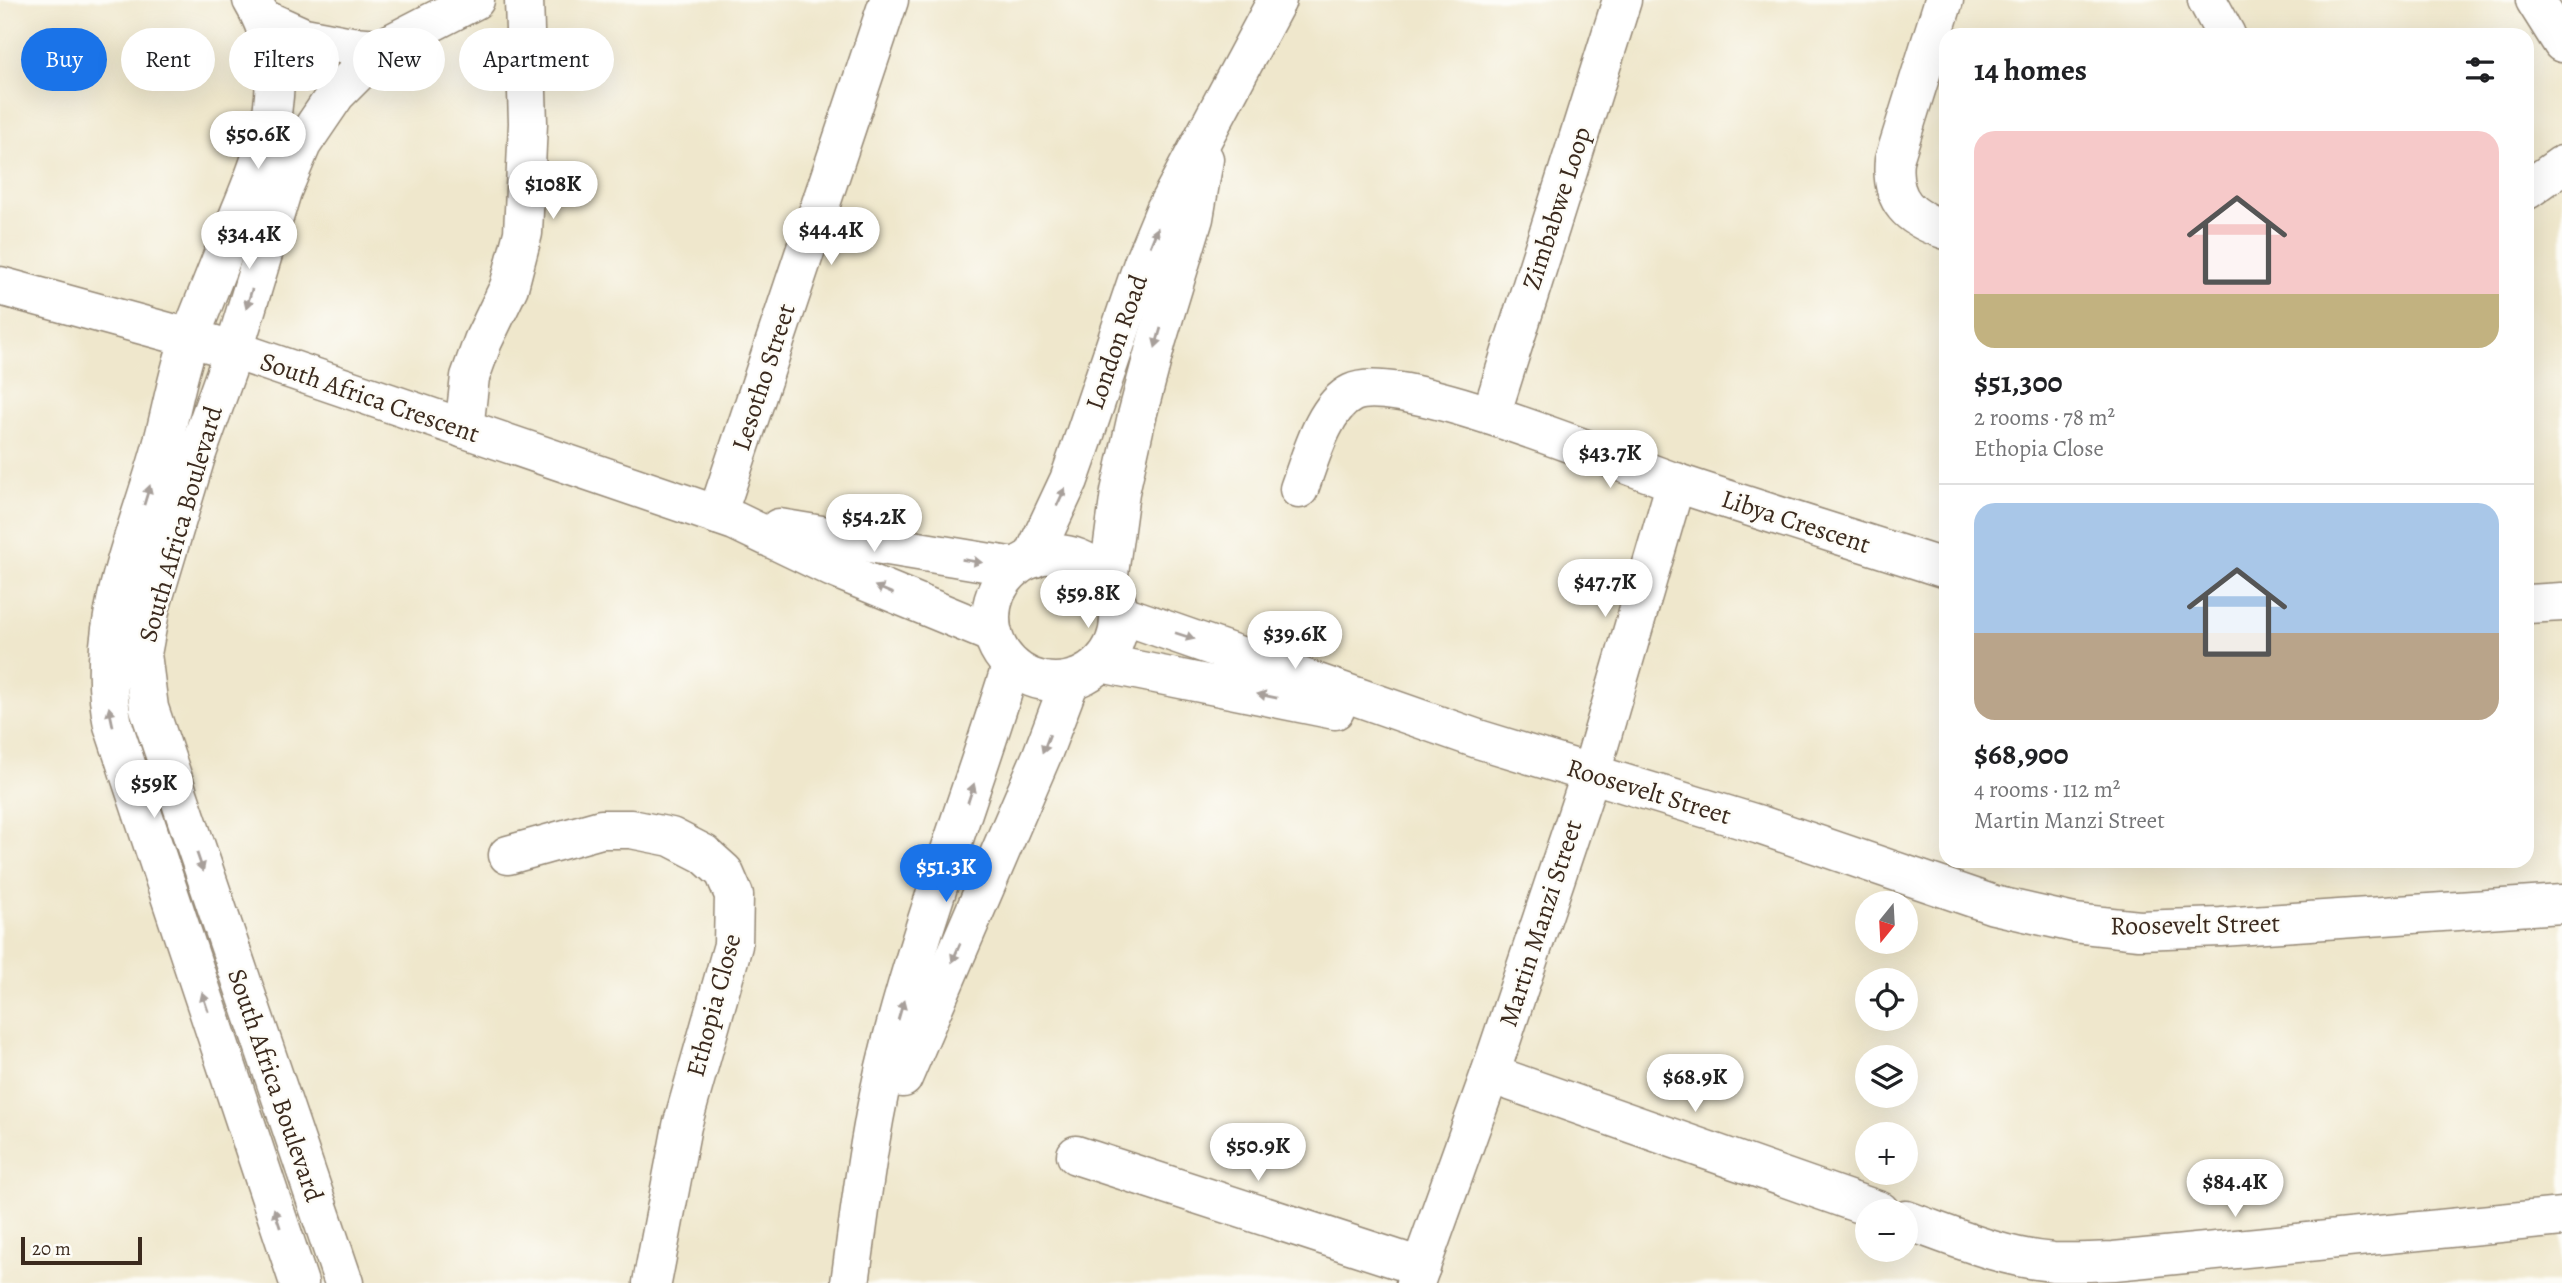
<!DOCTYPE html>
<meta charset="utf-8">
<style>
body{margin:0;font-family:Alegreya,serif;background:#f6f6f6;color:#202124;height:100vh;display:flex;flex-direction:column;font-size:26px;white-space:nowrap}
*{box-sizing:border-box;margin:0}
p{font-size:23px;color:#757577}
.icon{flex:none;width:38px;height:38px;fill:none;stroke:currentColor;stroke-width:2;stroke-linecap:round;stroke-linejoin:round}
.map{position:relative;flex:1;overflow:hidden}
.details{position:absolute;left:1939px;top:28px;width:595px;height:840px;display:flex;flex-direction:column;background:#fff;border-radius:21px;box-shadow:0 7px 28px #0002}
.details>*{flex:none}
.guide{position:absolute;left:21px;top:28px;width:665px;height:63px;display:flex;gap:14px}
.needle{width:46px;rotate:198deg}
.controls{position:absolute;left:1855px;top:891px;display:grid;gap:14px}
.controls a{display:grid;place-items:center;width:63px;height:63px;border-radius:50%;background:#fff;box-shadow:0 7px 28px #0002;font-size:35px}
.scale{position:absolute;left:21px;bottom:18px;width:121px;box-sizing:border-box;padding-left:7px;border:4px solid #3b2a1e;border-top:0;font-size:19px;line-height:24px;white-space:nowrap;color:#3b2a1e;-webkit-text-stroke:5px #fdfcf7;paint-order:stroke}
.price{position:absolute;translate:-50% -60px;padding:0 16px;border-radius:24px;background:#fff;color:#222;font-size:23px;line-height:46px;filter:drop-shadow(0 2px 4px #0008)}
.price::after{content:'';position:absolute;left:50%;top:42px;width:21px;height:16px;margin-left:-10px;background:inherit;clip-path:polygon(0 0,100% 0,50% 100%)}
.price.selected{background:#1a73e8;color:#fff}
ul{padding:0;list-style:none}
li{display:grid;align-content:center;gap:14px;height:371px;padding:0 35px}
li+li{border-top:2px solid #e0e0e0}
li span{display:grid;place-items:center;height:217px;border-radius:21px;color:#555}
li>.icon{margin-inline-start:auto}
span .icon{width:126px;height:126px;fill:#fffc;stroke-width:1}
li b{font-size:30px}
h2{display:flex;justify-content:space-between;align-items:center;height:84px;padding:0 35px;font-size:30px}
.pill{padding:0 24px;border-radius:32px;background:#fff;box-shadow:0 7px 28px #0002;font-size:24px;line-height:63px}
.pill.selected{background:#1a73e8;color:#fff}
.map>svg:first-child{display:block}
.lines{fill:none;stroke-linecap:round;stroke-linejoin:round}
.street-casing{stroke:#958875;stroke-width:41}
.secondary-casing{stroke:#958875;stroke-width:41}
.street{stroke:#fff;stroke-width:38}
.secondary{stroke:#fff;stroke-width:38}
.oneway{fill:#a79f9a}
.labels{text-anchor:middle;stroke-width:5;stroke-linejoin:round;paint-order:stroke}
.street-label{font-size:26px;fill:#3b2a1e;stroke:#fdfcf7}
</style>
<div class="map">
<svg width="2562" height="1283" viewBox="0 0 2562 1283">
<rect width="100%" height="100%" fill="#fdfcf7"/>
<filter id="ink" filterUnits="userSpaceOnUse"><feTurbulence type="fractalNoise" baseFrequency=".0143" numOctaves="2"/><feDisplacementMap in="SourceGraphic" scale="14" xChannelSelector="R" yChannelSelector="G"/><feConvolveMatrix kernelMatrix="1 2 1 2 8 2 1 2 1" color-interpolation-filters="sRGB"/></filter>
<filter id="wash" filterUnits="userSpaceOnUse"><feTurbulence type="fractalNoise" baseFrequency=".00686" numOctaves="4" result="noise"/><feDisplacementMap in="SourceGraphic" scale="28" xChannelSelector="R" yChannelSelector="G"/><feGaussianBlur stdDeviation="1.57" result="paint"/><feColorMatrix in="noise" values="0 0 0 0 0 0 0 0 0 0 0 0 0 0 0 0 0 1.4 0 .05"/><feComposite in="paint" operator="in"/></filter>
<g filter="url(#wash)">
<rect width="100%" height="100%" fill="#efe7cc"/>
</g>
<g filter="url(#ink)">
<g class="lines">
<defs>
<g id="street">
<path d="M252 0C269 28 277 63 274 96 271 136 255 176 240 212 224 253 207 294 191 335 177 373 171 414 160 453 134 544 93 629 113 725L299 1283"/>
<path d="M1944 0 1894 160C1890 201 1909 218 1946 230"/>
<path d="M2207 0 2226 35"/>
<path d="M2535 0 2562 43"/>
<path d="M264 19 304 37 351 46 382 48"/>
<path d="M2527 190 2562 165"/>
<path d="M0 286 234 350 735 521 833 568 993 634"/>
<path d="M1491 415 1622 0"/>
<path d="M464 429 470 377 483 341 509 287 523 233 528 123 524 0"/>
<path d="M1299 489C1310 460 1323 407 1352 393 1398 370 1621 464 1677 483 1767 513 1857 540 1946 569"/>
<path d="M717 515 889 0"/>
<path d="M779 528 1015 567"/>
<path d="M2527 604 2562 602"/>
<path d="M508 855 601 829H631L671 837 704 854 724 872 734 895 733 945 682 1126 652 1283"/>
<path d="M1490 1074 1880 1211"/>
<path d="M1076 1155 1421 1267"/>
<path d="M1906 1220C1954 1237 2002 1258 2053 1262 2073 1263 2094 1262 2114 1261L2562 1217"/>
<path d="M344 1283 149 708 142 654 151 606 197 453 234 350 282 191 302 144 336 94 382 48 475 0"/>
<path d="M1415 1283 1490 1074 1591 773 1676 482"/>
</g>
<g id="secondary">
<circle cx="1055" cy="618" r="64"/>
<path d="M1032 559 1069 480 1081 446 1143 263 1165 210 1277 0"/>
<path d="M1108 581 1120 492 1137 416 1157 340 1194 218 1204 159"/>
<path d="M1120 614 1478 739 1760 825 1994 905 2074 923 2139 930 2221 927 2562 904"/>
<path d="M1101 663 1335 710"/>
<path d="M903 1078 1042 755 1070 681"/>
<path d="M850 1283C861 1204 870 1123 890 1047 923 918 972 793 1011 666"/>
</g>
</defs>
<use href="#street" class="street-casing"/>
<use href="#secondary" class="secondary-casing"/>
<use href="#street" class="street"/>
<use href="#secondary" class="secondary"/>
</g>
<defs><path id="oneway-solid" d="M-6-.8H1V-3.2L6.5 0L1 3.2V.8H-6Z" transform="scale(1.75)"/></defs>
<g class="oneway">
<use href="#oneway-solid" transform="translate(1154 237) rotate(-68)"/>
<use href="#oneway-solid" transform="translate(249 299) rotate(107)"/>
<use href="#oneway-solid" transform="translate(1158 338) rotate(106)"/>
<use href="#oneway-solid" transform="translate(147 495) rotate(-73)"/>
<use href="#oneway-solid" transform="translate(1061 497) rotate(-65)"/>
<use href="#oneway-solid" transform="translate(972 561) rotate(9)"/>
<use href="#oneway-solid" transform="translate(884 590) rotate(-157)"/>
<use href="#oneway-solid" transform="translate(1185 636) rotate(18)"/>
<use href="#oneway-solid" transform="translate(1267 696) rotate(-168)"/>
<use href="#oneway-solid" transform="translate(111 717) rotate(-102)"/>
<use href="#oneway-solid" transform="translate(1046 744) rotate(111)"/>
<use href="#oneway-solid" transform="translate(971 793) rotate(-72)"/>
<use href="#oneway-solid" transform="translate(200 862) rotate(71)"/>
<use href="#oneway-solid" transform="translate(956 953) rotate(113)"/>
<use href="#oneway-solid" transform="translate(205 1002) rotate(-108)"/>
<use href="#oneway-solid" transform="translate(901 1010) rotate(-74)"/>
<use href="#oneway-solid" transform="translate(277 1218) rotate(-108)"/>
</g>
</g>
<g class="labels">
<g class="street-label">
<text transform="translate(1556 208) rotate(-72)" y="9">Zimbabwe Loop</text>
<text transform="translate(1116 342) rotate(-71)" y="9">London Road</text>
<text transform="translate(763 377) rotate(-72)" y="9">Lesotho Street</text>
<text transform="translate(370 397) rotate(19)" y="9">South Africa Crescent</text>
<text transform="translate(1796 521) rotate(18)" y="9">Libya Crescent</text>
<text transform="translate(180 524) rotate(-74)" y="9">South Africa Boulevard</text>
<text transform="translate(1649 791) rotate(17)" y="9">Roosevelt Street</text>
<text transform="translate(1540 923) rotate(-72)" y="9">Martin Manzi Street</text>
<text transform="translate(2195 924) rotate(-1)" y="9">Roosevelt Street</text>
<text transform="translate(713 1005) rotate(-75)" y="9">Ethopia Close</text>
<text transform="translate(276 1085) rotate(71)" y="9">South Africa Boulevard</text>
</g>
</g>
</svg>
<div class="controls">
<a><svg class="needle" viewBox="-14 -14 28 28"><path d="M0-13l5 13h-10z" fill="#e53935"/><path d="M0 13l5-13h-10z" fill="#757577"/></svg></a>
<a><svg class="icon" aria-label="locate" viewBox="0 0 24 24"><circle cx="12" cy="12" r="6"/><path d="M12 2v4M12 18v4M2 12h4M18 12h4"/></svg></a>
<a><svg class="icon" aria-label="layers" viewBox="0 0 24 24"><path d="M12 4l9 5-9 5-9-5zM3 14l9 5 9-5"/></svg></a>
<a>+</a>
<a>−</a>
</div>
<div class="scale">20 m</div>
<b class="price" style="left:258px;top:171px">$50.6K</b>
<b class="price" style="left:553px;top:221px">$108K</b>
<b class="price" style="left:831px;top:267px">$44.4K</b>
<b class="price" style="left:249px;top:271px">$34.4K</b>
<b class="price" style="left:1610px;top:490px">$43.7K</b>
<b class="price" style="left:874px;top:554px">$54.2K</b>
<b class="price" style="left:1605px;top:619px">$47.7K</b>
<b class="price" style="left:1088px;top:630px">$59.8K</b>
<b class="price" style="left:1295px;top:671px">$39.6K</b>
<b class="price" style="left:154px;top:820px">$59K</b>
<b class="price selected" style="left:946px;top:904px">$51.3K</b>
<b class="price" style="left:1695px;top:1114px">$68.9K</b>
<b class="price" style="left:1258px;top:1183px">$50.9K</b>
<b class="price" style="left:2235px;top:1219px">$84.4K</b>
<div class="guide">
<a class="pill selected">Buy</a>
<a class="pill">Rent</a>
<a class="pill">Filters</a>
<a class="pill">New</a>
<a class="pill">Apartment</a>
</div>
<section class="details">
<h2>14 homes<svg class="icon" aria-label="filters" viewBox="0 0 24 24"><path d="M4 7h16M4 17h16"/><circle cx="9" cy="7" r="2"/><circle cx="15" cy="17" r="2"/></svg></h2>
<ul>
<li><span style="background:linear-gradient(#f6c9c9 75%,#c2b280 0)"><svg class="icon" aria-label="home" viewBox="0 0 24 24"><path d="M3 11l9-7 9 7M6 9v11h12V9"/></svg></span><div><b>$51,300</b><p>2 rooms · 78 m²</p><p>Ethopia Close</p></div></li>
<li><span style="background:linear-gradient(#a9c7e8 60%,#b9a48a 0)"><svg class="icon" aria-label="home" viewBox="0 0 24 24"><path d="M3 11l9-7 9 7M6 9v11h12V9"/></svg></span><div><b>$68,900</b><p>4 rooms · 112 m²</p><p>Martin Manzi Street</p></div></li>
</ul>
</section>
</div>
